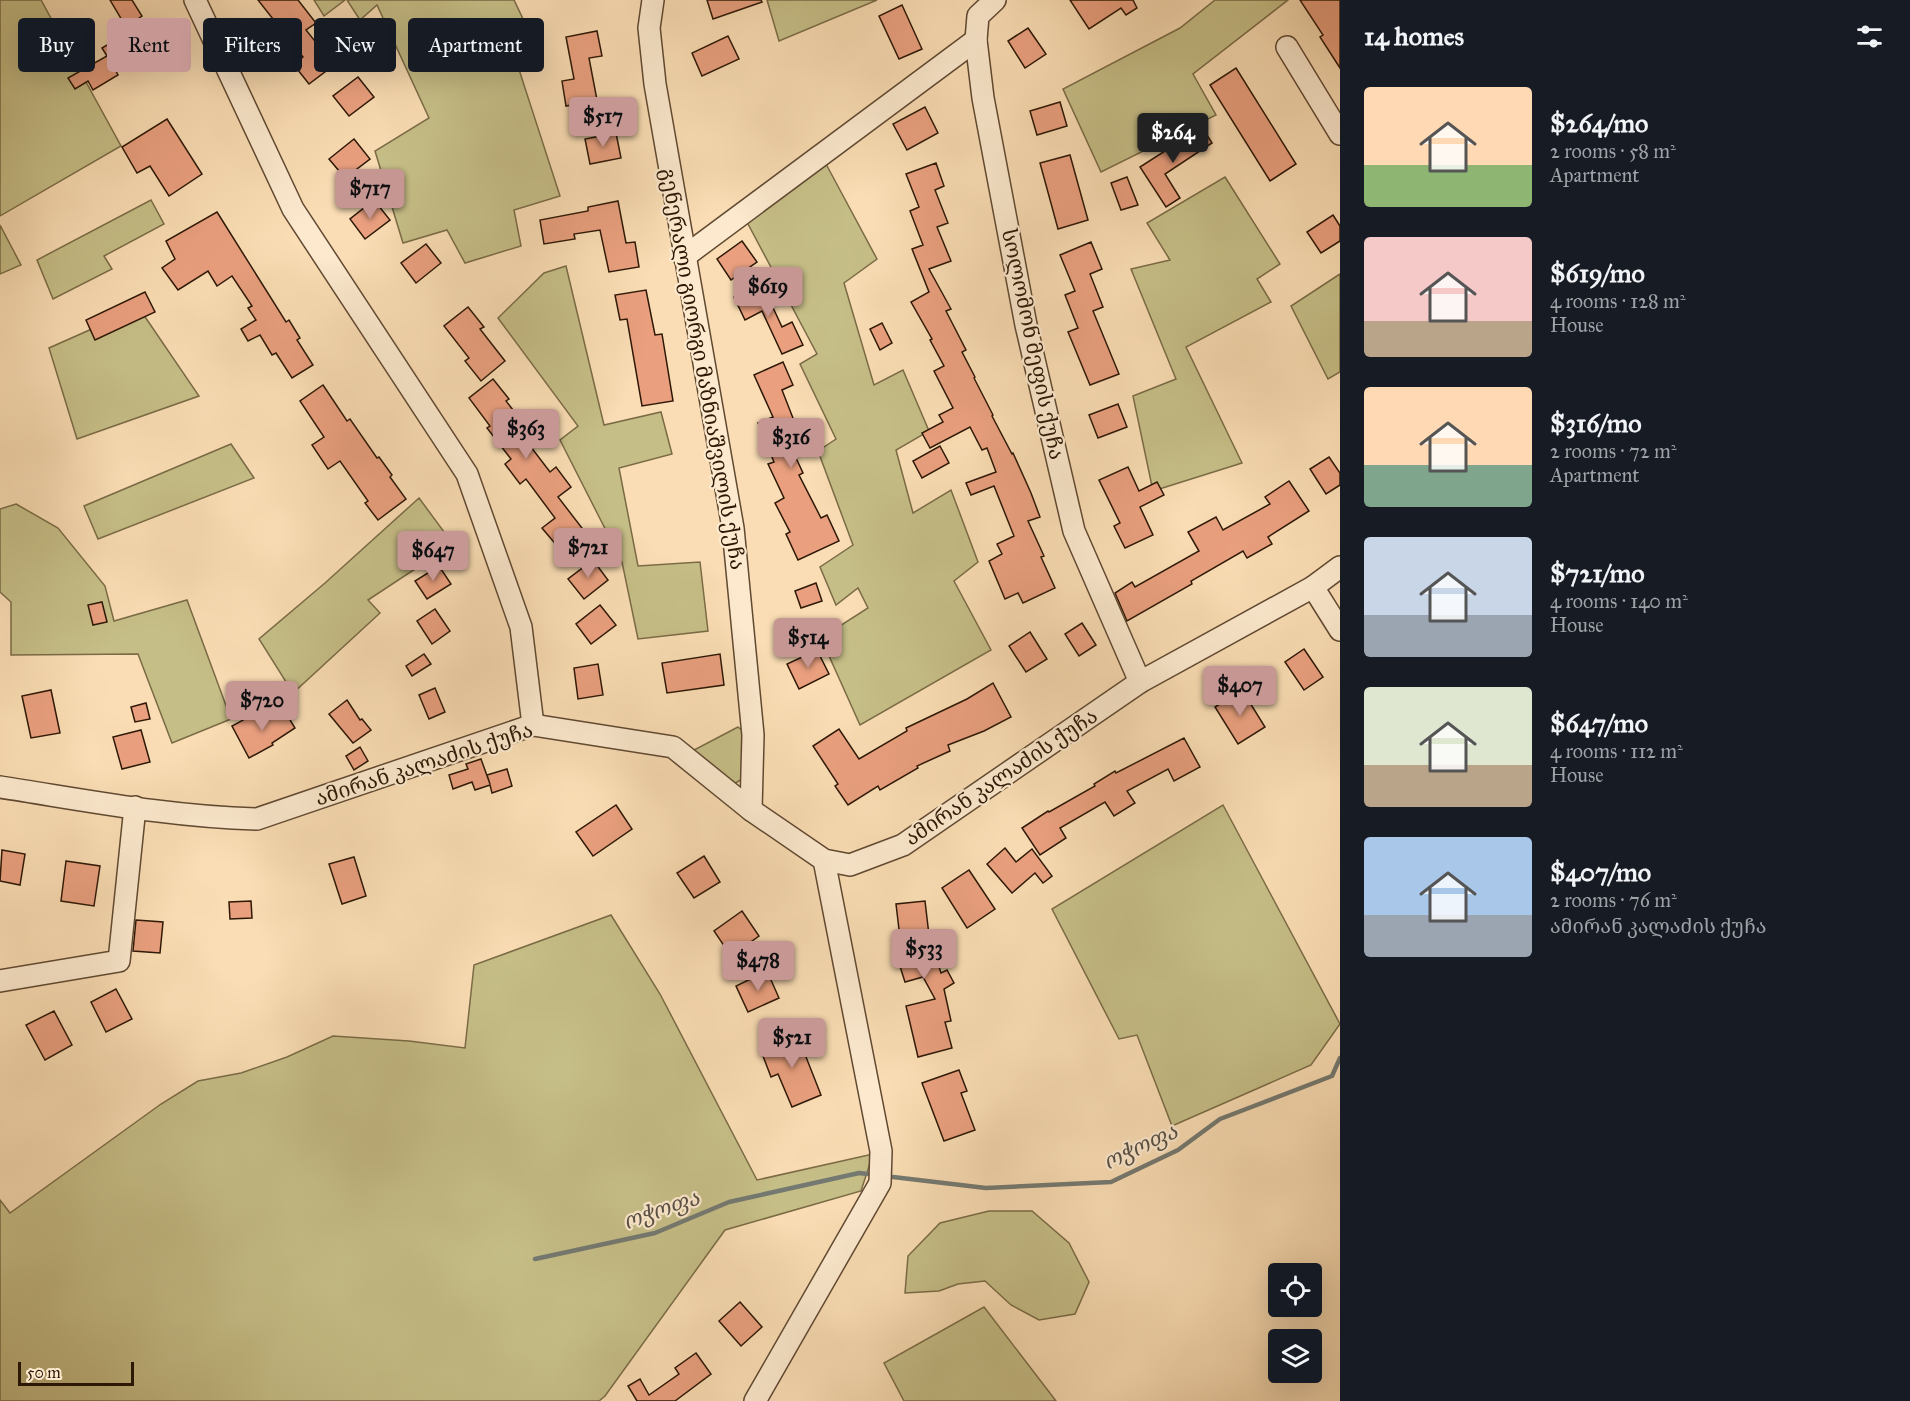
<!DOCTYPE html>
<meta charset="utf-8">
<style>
body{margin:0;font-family:"IM FELL Great Primer","Noto Serif Georgian",serif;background:#242831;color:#f1f3f6;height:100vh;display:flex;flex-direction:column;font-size:22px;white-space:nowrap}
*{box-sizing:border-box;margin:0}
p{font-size:20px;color:#9ea1a6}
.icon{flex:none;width:33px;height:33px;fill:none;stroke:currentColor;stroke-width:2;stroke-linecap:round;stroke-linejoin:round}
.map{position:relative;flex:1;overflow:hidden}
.side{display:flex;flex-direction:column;background:#171b24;width:570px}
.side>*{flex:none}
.banner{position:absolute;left:18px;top:18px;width:570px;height:54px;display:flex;gap:12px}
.fabs{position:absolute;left:1268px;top:1263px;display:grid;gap:12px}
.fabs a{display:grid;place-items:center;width:54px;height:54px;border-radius:6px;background:#171b24;box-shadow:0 6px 24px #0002;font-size:30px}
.scale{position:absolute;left:18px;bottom:15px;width:116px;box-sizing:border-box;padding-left:6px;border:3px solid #2d1806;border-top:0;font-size:16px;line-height:21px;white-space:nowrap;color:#2d1806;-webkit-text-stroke:4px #fce9ce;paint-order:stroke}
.price{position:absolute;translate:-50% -51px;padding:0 14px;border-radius:6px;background:#c59692;color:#111;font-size:20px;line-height:39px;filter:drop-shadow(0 2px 3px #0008)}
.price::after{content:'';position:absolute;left:50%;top:36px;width:18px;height:14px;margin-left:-9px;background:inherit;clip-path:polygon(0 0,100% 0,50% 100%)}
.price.on{background:#222;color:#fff}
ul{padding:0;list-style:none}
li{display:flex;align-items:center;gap:18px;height:150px;padding:0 24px}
li span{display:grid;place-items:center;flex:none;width:168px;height:120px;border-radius:6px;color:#555}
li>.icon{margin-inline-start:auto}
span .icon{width:72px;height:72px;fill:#fffc;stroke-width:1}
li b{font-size:26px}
h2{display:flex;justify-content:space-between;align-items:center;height:72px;padding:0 24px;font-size:26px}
.chip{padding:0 21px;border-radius:6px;background:#171b24;box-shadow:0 6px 24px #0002;font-size:21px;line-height:54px}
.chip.on{background:#c59692;color:#111}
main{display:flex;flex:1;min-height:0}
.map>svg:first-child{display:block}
.green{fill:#c6be87;stroke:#7a6b46;stroke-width:1.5}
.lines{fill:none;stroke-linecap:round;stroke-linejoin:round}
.stream{stroke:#747971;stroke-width:4.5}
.building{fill:#eaa07f;stroke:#2d1806;stroke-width:1.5}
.minor-casing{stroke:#604932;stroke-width:24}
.minor{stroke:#fce9ce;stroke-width:21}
.labels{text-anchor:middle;stroke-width:4.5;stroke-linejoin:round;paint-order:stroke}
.street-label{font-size:21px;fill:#2d1806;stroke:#fce9ce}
.water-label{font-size:22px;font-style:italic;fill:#575045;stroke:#fce9ce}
</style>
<main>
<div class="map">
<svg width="1340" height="1401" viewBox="0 0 1340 1401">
<rect width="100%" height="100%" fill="#faddb4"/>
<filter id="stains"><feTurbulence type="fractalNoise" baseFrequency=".00333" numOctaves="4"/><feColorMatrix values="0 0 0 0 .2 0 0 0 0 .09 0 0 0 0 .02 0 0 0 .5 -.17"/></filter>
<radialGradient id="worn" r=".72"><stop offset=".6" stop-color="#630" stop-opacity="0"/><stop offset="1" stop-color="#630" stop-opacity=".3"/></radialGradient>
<g class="green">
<path d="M0 0H41L121 146 0 216Z"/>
<path d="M314 0H345L324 16Z"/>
<path d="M347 0H514L532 38 512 48 560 196 514 210 521 246 465 263 447 230 403 243 375 151 429 118 377 5 360 20Z"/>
<path d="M767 0H877L779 41Z"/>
<path d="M1215 0H1288L1193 74 1216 115 1101 172 1063 89 1180 28Z"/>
<path d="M826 164 877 259 844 283 874 385 903 370 929 431 896 450 913 513 951 490 978 562 954 581 991 650 860 725 821 638 868 608 858 588 836 605 820 567 853 545 818 451 836 439 800 364 817 354 747 222Z"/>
<path d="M1225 177 1280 264 1257 279 1271 302 1186 347 1242 463 1153 491 1133 396 1176 379 1131 269 1170 260 1147 223Z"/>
<path d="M151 200 164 224 104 256 112 269 53 299 37 260Z"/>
<path d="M0 225 21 265 0 274Z"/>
<path d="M566 266 604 425 661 412 672 454 619 468 638 566 700 562 708 631 638 639 622 562 560 440 578 426 498 318 544 273Z"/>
<path d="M1340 274V372L1328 379 1291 306Z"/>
<path d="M139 308 199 396 77 439 49 348Z"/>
<path d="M231 444 254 478 98 539 84 506Z"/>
<path d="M419 498 453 544 368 600 380 613 293 693 259 639 325 583Z"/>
<path d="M16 504 58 528 105 586 114 621 187 600 231 719 172 743 138 654 11 655V602L0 592V509Z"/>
<path d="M738 727 744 732 742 779 734 784C728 780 697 755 694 750Z"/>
<path d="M1223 805 1340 1024 1311 1065 1172 1126 1137 1035 1119 1039 1052 909Z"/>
<path d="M611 915 660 994 757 1180 873 1154 861 1191 725 1230 605 1396 599 1401H0V1200L10 1213 161 1104 198 1081 241 1073 287 1057 333 1036 409 1041 465 1048 474 965Z"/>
<path d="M989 1211H1032L1069 1243 1089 1282 1075 1314 1039 1320 1011 1305 985 1281 958 1284 939 1291 905 1293 908 1256 940 1223Z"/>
<path d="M984 1307 1056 1401H904L884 1363Z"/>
</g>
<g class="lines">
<g class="stream">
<path d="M893 1177 986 1188 1111 1182 1178 1150 1220 1119 1332 1076 1340 1058"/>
<path d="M535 1259 655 1233 729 1202 859 1173 868 1174"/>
</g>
</g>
<g class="building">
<path d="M110 0H132L142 16 126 27Z"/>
<path d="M258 0H298L316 23 306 30 334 65 309 84 294 65 303 57Z"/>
<path d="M707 0H761L762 2 713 19Z"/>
<path d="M1070 0H1133L1137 8 1126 15 1121 8 1089 29Z"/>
<path d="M1300 0H1340V68L1320 37 1323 35Z"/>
<path d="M902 5 922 49 899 59 879 16Z"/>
<path d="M1028 28 1046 54 1025 68 1008 41Z"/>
<path d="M374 29 389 49 364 68 349 48Z"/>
<path d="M597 31 602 56 589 58 597 100 566 106 562 81 574 79 566 37Z"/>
<path d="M129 32 142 56 116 71 118 75 93 90 88 81 75 89 68 78 107 56 102 48Z"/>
<path d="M728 36 739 59 702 76 692 53Z"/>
<path d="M1236 68 1296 164 1270 181 1210 85Z"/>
<path d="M358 77 374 97 349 116 333 96Z"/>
<path d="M1060 102 1067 126 1037 135 1030 111Z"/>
<path d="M925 107 938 133 907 150 893 124Z"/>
<path d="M167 119 202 174 169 196 150 166 137 173 122 147Z"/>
<path d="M1202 127 1212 143 1165 174 1180 198 1166 207 1140 167Z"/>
<path d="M616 133 621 158 590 164 585 139Z"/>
<path d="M354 139 370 159 345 178 329 159Z"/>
<path d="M1070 155 1088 220 1058 229 1040 163Z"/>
<path d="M936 163 944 186 935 190 948 223 937 227 951 261 929 269 951 309 946 311 966 350 962 352 975 377 974 378 993 415 992 416 1012 454 1013 453 1031 493 1040 517 1028 521 1044 556 1041 557 1055 588 1023 603 1018 593 1005 599 989 561 1002 554 997 544 1014 536 994 486 971 495 966 483 996 472 987 448 982 450 970 427 930 448 922 433 943 422 939 415 953 408 934 371 944 366 930 340 932 339 911 302 929 292 912 249 923 245 910 211 919 207 906 174Z"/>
<path d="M1127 177 1138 205 1121 210 1111 183Z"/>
<path d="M374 200 390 220 365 239 350 219Z"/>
<path d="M618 201 626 243 635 242 639 267 609 272 600 230 574 234 575 239 544 244 540 220 588 211V207Z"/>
<path d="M217 212 286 322 289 320 300 338 297 340 313 365 292 378 276 353 272 355 260 335 248 341 241 329 256 320 248 308 252 306 232 276 217 286 208 271 178 290 162 268 175 259 166 241Z"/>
<path d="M1333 215 1340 226V241L1321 253 1307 232Z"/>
<path d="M742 241 757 262 731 280 717 259Z"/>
<path d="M1091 242 1102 269 1090 274 1103 307 1093 311 1119 374 1090 385 1068 332 1078 328 1065 295 1075 291 1060 255Z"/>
<path d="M426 244 441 263 416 283 401 263Z"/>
<path d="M762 284 782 327 792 322 803 345 782 354 762 311 745 320 734 297Z"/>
<path d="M646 290 655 335 662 334 673 401 642 406 627 319 620 320 615 295Z"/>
<path d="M145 292 155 312 95 340 86 320Z"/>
<path d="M468 307 484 327 480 329 505 361 481 381 465 361 469 358 444 326Z"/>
<path d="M882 323 892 343 880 350 870 329Z"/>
<path d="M783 362 793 385 782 390 800 436 788 441 803 473 799 475 821 518 827 515 839 541 798 560 786 534 790 532 775 503 784 498 768 464 774 462 758 423 773 417 754 375Z"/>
<path d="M493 379 509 399 506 401 527 428 521 434 550 472 556 467 571 487 558 497 582 528 558 547 542 528 555 518 526 479 520 484 505 464 511 459 487 428 490 426 469 398Z"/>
<path d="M323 385 347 421 350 419 377 458 379 457 392 475 390 477 406 499 378 520 365 503 368 501 340 461 328 469 312 445 324 437 300 401Z"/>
<path d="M1118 404 1127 427 1098 438 1089 415Z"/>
<path d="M940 446 949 463 922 478 913 461Z"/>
<path d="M1329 457 1340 473V485L1326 494 1310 469Z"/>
<path d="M1128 467 1139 491 1157 482 1164 495 1140 507 1153 535 1125 548 1114 526 1120 523 1099 480Z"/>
<path d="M1289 481 1309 511 1268 537 1272 544 1247 558 1243 551 1191 581 1192 584 1127 621 1115 593 1132 582 1135 587 1199 551 1188 532 1216 517 1223 530 1270 504 1265 497Z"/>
<path d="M593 560 608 580 584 599 568 579Z"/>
<path d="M439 566 451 584 427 599 415 581Z"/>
<path d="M816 583 822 601 801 608 795 591Z"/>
<path d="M102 602 107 622 93 625 88 605Z"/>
<path d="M600 605 616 625 591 644 576 624Z"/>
<path d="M435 609 450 631 432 644 417 621Z"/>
<path d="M1082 623 1096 645 1079 656 1065 634Z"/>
<path d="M1030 632 1047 659 1026 672 1009 646Z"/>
<path d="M1304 649 1323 677 1304 690 1285 662Z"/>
<path d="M817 650 829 674 799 689 787 664Z"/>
<path d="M424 654 431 664 412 676 406 666Z"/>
<path d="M720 654 724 685 667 693 662 663Z"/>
<path d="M598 664 603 695 578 699 574 668Z"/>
<path d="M993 683 1011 717 984 731 948 745 950 751 917 766 918 768 880 790 878 786 848 805 835 786 838 784 813 746 839 729 859 759 907 731 906 728 967 699Z"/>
<path d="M435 688 445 712 429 719 419 695Z"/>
<path d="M51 690 60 733 31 738 22 696Z"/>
<path d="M1242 690 1265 727 1238 744 1215 707Z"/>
<path d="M347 700 360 720 362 719 371 730 353 743 329 714Z"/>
<path d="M146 703 150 719 135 722 131 707Z"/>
<path d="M284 710 295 728 272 743 273 745 249 758 232 726 256 713 262 723Z"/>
<path d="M141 730 150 762 122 769 113 737Z"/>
<path d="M1184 738 1200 767 1174 781 1168 769 1127 791 1135 803 1114 816 1105 802 1060 828 1066 838 1040 855 1022 828 1048 811 1049 812 1095 786 1094 784 1115 771 1116 773Z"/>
<path d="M360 747 368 761 354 770 346 756Z"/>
<path d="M481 759 490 784 487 775 507 769 512 786 492 793 490 785 475 790 472 782 453 789 449 775 468 769 466 764Z"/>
<path d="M616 805 632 829 593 856 576 832Z"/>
<path d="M1005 848 1016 862 1032 849 1052 876 1043 883 1035 873 1012 893 987 864Z"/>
<path d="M2 850 25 854 20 885 0 881Z"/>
<path d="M704 856 720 882 694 898 677 873Z"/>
<path d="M354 857 366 896 342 904 329 864Z"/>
<path d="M66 861 100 866 94 906 61 901Z"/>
<path d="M969 870 995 909 967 928 942 888Z"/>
<path d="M251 901 252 918 230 919 229 902Z"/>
<path d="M925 901 929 935 941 973 947 970 954 983 944 989 951 1021 945 1022 952 1048 918 1057 906 1006 935 999 923 977 905 982 897 957 902 955 896 904Z"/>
<path d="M742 911 759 936 731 956 714 931Z"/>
<path d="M136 920 163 922 160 953 133 951Z"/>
<path d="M767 971 779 998 748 1012 736 986Z"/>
<path d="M116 989 132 1019 106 1032 91 1002Z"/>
<path d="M54 1011 72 1045 45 1060 26 1025Z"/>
<path d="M797 1034 821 1095 792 1107 778 1074 771 1077 760 1048Z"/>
<path d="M959 1070 967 1091 961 1093 975 1130 944 1141 922 1083Z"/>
<path d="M740 1302 762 1327 741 1346 719 1321Z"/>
<path d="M696 1353 711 1374 675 1401H637L628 1386 640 1379 649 1395 679 1374 675 1368Z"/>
</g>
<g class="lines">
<defs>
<g id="minor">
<path d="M195 0 293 209 467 474 521 627 533 725"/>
<path d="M653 0 649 28 655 84 733 528 753 735 751 810"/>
<path d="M995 0 978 16 976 40 983 98 1026 325 1074 531 1140 682"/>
<path d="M1287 47 1340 134"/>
<path d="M684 257 976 40"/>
<path d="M1313 587 1340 630"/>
<path d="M0 787C85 800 171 817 257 819L533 725 673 747 751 810 824 860 850 865 903 845 1140 682 1313 587 1340 567"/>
<path d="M0 981 119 961 135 807"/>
<path d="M755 1401 880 1183 881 1151 824 860"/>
</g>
</defs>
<use href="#minor" class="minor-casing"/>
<use href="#minor" class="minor"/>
</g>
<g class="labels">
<g class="street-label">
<text transform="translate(1033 344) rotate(78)" y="7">სოლომონ მეფის ქუჩა</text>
<text transform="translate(703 369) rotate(80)" y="7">გენერალი გიორგი მაზნიაშვილის ქუჩა</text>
<text transform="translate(424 764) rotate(-18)" y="7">ამირან კალაძის ქუჩა</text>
<text transform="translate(1001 777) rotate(-34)" y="7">ამირან კალაძის ქუჩა</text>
</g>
<g class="water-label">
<text transform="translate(1140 1146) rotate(-25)" y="8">ოჭოფა</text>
<text transform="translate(661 1209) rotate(-19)" y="8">ოჭოფა</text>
</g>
</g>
<rect width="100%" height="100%" filter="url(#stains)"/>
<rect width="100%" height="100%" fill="url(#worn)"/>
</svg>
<div class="fabs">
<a><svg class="icon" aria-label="locate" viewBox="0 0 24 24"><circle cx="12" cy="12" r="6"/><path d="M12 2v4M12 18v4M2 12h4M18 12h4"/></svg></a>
<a><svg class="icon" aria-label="layers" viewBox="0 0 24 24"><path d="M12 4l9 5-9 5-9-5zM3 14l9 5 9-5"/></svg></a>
</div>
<div class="scale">50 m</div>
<b class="price" style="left:603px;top:148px">$517</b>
<b class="price on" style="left:1173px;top:164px">$264</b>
<b class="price" style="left:370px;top:220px">$717</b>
<b class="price" style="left:768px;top:318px">$619</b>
<b class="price" style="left:526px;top:460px">$363</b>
<b class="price" style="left:791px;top:469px">$316</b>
<b class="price" style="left:588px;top:579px">$721</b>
<b class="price" style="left:433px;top:582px">$647</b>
<b class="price" style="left:808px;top:669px">$514</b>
<b class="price" style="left:1240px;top:717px">$407</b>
<b class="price" style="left:262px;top:732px">$720</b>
<b class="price" style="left:924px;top:980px">$533</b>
<b class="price" style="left:758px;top:992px">$478</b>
<b class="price" style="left:792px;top:1069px">$521</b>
<div class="banner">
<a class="chip">Buy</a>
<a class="chip on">Rent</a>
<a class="chip">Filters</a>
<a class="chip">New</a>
<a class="chip">Apartment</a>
</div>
</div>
<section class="side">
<h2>14 homes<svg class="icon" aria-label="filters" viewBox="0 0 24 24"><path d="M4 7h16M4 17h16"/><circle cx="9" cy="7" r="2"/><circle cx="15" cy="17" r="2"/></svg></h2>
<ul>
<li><span style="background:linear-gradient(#ffd9b3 65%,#8fb573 0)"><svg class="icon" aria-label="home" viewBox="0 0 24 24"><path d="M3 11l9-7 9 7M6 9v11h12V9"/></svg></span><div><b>$264/mo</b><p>2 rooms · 58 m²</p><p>Apartment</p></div></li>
<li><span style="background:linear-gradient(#f6c9c9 70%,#b9a48a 0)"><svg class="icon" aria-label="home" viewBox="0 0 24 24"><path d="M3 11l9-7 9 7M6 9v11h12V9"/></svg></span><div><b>$619/mo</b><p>4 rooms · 128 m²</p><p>House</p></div></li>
<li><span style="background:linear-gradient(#ffd9b3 65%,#7fa58c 0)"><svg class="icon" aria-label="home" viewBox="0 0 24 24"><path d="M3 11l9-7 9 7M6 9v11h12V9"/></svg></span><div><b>$316/mo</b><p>2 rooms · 72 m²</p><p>Apartment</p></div></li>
<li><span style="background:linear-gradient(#c9d6e8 65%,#9aa5b1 0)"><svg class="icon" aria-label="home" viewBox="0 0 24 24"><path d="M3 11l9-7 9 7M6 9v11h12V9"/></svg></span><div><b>$721/mo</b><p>4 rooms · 140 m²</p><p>House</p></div></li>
<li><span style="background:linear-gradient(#dfe7d0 65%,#b9a48a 0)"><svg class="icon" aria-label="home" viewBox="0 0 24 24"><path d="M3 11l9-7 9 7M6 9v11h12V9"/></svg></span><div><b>$647/mo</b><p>4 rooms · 112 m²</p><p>House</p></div></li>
<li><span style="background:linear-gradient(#a9c7e8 65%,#9aa5b1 0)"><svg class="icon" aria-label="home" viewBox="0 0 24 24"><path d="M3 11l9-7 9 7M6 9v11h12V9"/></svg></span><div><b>$407/mo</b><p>2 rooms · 76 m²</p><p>ამირან კალაძის ქუჩა</p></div></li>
</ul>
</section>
</main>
